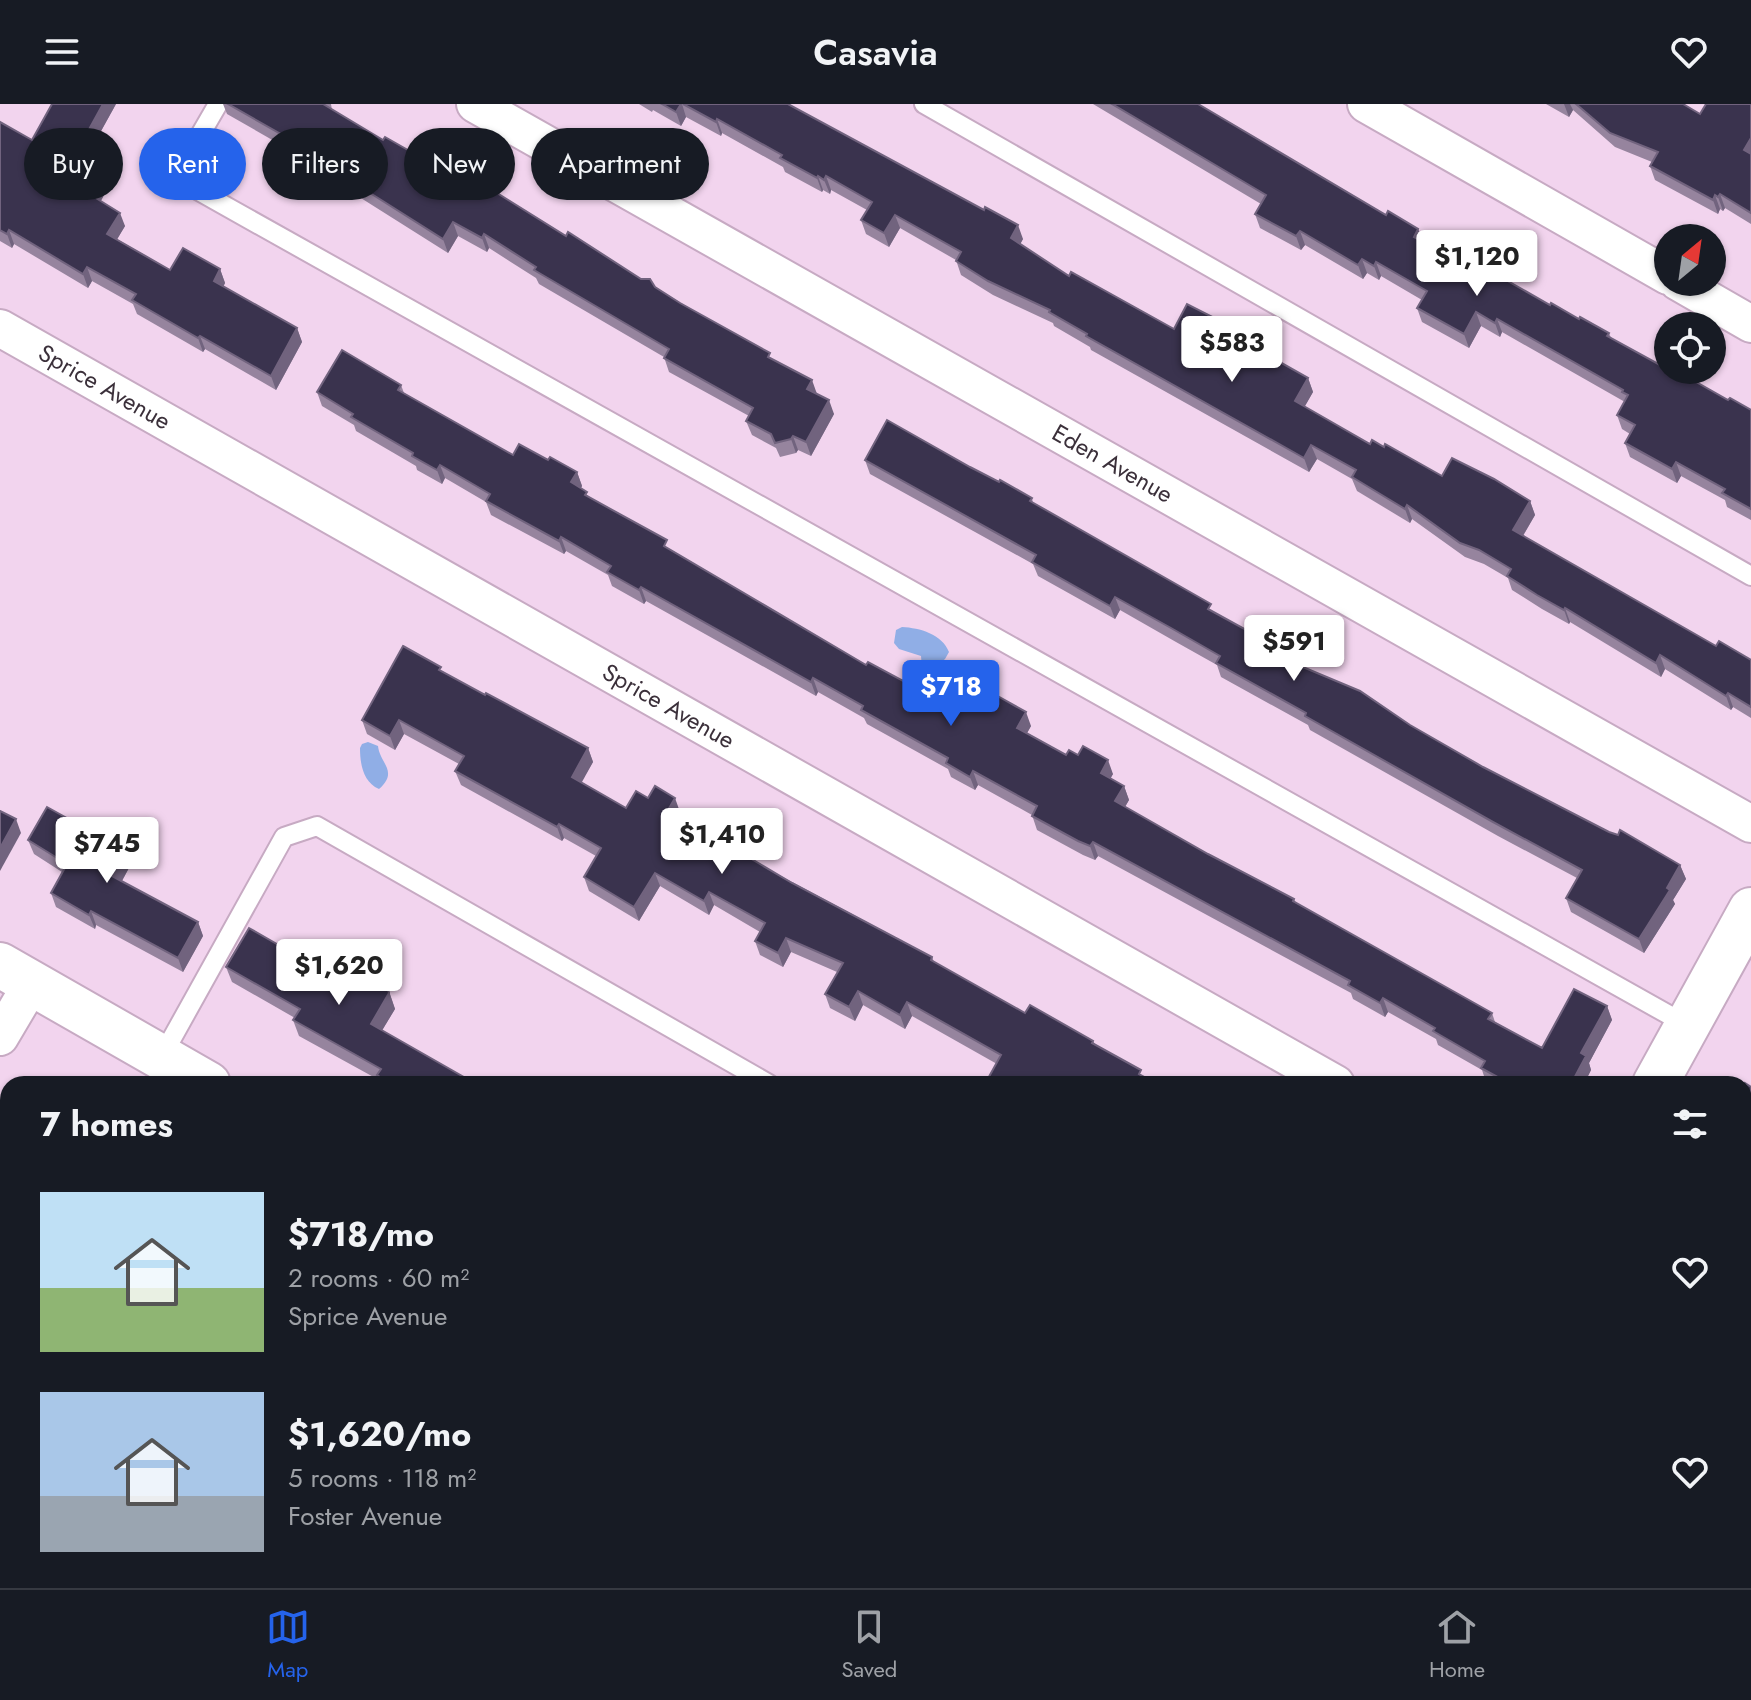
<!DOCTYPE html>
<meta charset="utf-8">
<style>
body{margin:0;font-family:Jost,sans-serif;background:#20242c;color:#f1f3f6;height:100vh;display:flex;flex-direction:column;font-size:30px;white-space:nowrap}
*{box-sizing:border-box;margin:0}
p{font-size:26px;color:#9ea1a6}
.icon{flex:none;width:44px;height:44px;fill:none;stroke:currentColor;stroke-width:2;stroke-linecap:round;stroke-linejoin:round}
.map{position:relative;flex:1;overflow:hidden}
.sheet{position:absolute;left:0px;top:972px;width:1752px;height:512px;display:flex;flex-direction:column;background:#171b24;border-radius:24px 24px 0 0;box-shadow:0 2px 6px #0004}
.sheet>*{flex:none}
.hud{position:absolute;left:24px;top:24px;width:800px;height:72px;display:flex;gap:16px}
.needle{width:52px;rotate:29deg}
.tools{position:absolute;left:1654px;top:120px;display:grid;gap:16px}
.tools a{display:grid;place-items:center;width:72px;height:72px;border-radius:50%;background:#171b24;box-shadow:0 2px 6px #0004;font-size:40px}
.price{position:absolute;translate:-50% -68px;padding:0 18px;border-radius:8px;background:#fff;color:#222;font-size:26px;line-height:52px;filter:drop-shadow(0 2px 4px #0008)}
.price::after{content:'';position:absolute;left:50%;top:48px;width:24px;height:18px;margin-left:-12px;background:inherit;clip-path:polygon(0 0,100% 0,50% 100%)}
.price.active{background:#2563eb;color:#fff}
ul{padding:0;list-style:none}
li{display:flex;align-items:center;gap:24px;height:200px;padding:0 40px}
li span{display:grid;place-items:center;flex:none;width:224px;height:160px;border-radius:0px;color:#555}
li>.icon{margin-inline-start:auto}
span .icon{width:96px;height:96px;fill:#fffc;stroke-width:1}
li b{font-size:34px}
h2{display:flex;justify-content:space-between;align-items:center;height:96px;padding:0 40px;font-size:34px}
.pill{padding:0 28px;border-radius:36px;background:#171b24;box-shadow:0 2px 6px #0004;font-size:28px;line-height:72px}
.pill.active{background:#2563eb;color:#fff}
header{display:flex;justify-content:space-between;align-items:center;height:104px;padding:0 40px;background:#171b24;font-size:36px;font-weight:600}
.dock{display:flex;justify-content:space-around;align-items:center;height:112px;border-top:2px solid #363941;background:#171b24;font-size:22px;color:#9ea1a6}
.dock a{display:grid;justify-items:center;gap:4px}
.dock .active{color:#2563eb}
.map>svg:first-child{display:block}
.forest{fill:#d7927e}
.water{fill:#90aee6}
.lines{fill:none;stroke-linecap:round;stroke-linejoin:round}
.service-casing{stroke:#c7aac3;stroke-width:22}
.minor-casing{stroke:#c7aac3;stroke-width:40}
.tertiary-casing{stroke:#c7aac3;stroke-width:48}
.service{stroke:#fff;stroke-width:18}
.minor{stroke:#fff;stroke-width:36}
.tertiary{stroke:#fff;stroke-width:44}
.wall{fill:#96849e}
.shaded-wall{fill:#71637e}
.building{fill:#3a334e;stroke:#71637e;stroke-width:2}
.labels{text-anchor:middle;stroke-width:8;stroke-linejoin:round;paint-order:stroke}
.street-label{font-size:24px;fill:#3b303a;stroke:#fff}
</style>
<header><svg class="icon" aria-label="menu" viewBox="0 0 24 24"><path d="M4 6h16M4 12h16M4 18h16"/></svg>Casavia<svg class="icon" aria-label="heart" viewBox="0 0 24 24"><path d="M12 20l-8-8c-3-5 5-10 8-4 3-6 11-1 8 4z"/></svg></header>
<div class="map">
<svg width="1751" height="1484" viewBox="0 0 1751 1484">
<rect width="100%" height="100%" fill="#f2d4ee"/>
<path class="forest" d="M8 1441V1476H257L271 1484H0V1454Z"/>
<g class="water">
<path d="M902 523C920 524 942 530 949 548L945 555 931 566 922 564 921 552 899 545 894 539 896 526Z"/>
<path d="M368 638 378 642C380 660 399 667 379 685 363 678 360 660 360 644L362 640Z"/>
</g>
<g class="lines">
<defs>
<g id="service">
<path d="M218 0 189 50 197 86 1687 921"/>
<path d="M924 0 1751 472"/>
<path d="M161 954 284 733 317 722 769 980"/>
<path d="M1053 1484 1057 1476"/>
</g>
<g id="minor">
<path id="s1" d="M475 0 1751 720"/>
<path d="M1366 0 1668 172"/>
<path d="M1678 178 1751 220"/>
<path id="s2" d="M0 224 1336 980"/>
<path d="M0 933 32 879"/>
</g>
<g id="tertiary">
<path d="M0 861 208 980"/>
<path d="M1655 980 1751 806"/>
<path d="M1087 1476 1101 1484"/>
<path d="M1375 1484 1380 1476"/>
</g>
</defs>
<use href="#service" class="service-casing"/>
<use href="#minor" class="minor-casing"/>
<use href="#tertiary" class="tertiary-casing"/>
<use href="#service" class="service"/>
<use href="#minor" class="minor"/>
<use href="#tertiary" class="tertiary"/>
</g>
<g class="wall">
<path d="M116 0 80 65 99 77 104 91 101 97 125 122 117 135 170 166 220 165 225 179 223 183 297 224 302 238 276 286 205 245 203 248 137 210 133 200 92 177 88 184 14 140 12 144 0 137V18L32 36Z"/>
<path d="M223 0H331L332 6 383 36 436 62 566 132 655 183 772 255 817 290 834 310 811 352 798 346 796 349 780 353 776 344 752 331 746 317 749 312 669 268 664 253 539 180 536 174 489 144 487 148 458 132 448 149 326 72 323 65 227 10Z"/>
<path d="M639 0H788L1023 135 1020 140 1069 172 1174 225 1260 237 1264 249 1308 274 1313 288 1304 303 1370 340 1442 372 1530 397 1535 411 1523 432 1716 542 1751 556V614L1733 603 1731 606 1665 565 1661 573 1570 518 1569 520 1542 505 1512 486 1508 474 1484 460 1465 453 1412 415 1410 419 1357 387 1352 375 1317 355 1309 368 1091 246 1090 243 1054 222 1053 219 993 191 961 171 956 156 900 124 889 143 866 130 861 116 867 106 831 86 830 90 823 86 822 88 785 68 783 63 722 29 721 32 686 13 681 22 653 6 652 8Z"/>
<path d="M1093 0H1198L1386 111 1418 125 1423 138 1457 156 1609 229 1611 234 1660 261 1728 296 1751 306V416L1727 403 1725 396 1681 372 1677 379 1630 353 1625 339 1630 330 1622 325 1617 311 1625 298 1502 228 1500 233 1481 222 1469 244 1422 218 1417 204 1422 196 1381 172 1379 176 1367 169 1363 175 1305 141 1301 146 1260 124 1255 110 1261 100Z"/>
<path d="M1546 0H1683L1700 10 1751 0V120L1725 104 1723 107 1720 105 1718 110 1655 76 1650 62 1652 58 1615 43 1573 6 1569 13Z"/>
<path d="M401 281 404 289 513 351 548 356 577 368 582 382 581 384 589 393 671 446 866 561 957 599 988 601 1031 622 1027 629 1066 651 1113 670 1110 674 1124 682 1129 696 1125 703 1208 750 1294 795 1296 799 1492 909 1495 918 1542 944 1607 902 1612 916 1589 959 1591 966 1584 980H1490L1486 978 1482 966 1438 941 1436 935 1388 908 1385 913 1353 895 1351 889 1098 752 1095 756 1083 751 1037 726 1032 711 978 681 975 686 951 673 948 665 867 620 864 614 818 588 816 592 646 497 644 500 612 482 608 471 566 447 564 450 491 411 486 398 445 374 442 380 417 366 416 362 356 327 354 321 322 302 317 288Z"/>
<path d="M865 356 970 363 1032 394 1033 399 1304 564 1410 621 1483 663 1609 728 1680 761 1686 775 1673 796 1675 800 1644 849 1571 808 1566 794 1577 774 1498 732 1310 626 1308 621 1221 573 1217 561 1176 538 1120 506 1115 515 1038 472 1033 460 870 370Z"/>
<path d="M443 568 485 591 588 644 593 658 581 678 626 704 648 694 680 708 677 714 710 734 932 853 934 858 1025 909 1093 937 1095 940 997 960 912 912 905 925 863 901 855 917 830 904 825 890 837 868 791 848 783 863 760 851 755 837 760 828 714 801 709 811 660 782 639 817 589 787 584 773 596 752 564 734 562 737 461 681 455 667 459 660 404 630 395 646 367 630 362 616Z"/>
<path d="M28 736 131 760 122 777 198 818 203 832 183 868 96 821 95 825 56 803 51 789 62 768 34 750Z"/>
<path d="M376 849 395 905 382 926 476 980H380L379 976 299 932 293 916 295 914 232 878 226 863 322 866Z"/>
<path d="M1744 981 1751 983V1034L1744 1030Z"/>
<path d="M8 1143V1279L6 1333 0 1330V1158Z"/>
<path d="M1751 1347V1464L1744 1461V1360Z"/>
<path d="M257 1476H614L610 1484H271Z"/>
<path d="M1243 1476H1287L1279 1484H1251Z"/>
<path d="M1499 1476H1581L1577 1484H1510L1500 1478Z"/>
</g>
<g class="shaded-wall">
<path d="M103 0H116L75 74 70 60Z"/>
<path d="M682 0 686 13 681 22 676 8Z"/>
<path d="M1564 0H1570L1573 6 1569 13Z"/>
<path d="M717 15 722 29 721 32 716 18Z"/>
<path d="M1751 34V57L1744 46Z"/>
<path d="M818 72 823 86 822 88 817 74Z"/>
<path d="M826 72 831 86 830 90 824 76Z"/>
<path d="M99 77 104 91 96 105 91 91Z"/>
<path d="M1720 90 1725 104 1723 107 1718 93Z"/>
<path d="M1715 91 1720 105 1718 110 1713 96Z"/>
<path d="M120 109 125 122 112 144 107 130Z"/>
<path d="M895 111 900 124 889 143 884 129Z"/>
<path d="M453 118 458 132 448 149 443 135Z"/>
<path d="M1018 121 1023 135 1016 148 1011 134Z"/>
<path d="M1418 125 1424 139 1414 133Z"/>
<path d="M9 126 14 140 12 144 7 130Z"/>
<path d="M1300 127 1305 141 1301 146 1296 132Z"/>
<path d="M484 130 489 144 487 148 482 134Z"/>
<path d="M1362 155 1367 169 1363 175 1358 161Z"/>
<path d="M1376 158 1381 172 1379 176 1374 162Z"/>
<path d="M87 163 92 177 88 184 83 170Z"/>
<path d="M220 165 225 179 219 191 214 177Z"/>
<path d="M1476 208 1481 222 1469 244 1464 230Z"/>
<path d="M1497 215 1502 228 1500 233 1495 219Z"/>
<path d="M297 224 302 238 276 286 271 272Z"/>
<path d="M200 232 205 245 203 248 198 234Z"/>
<path d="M1260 237 1265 251 1255 244Z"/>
<path d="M1308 274 1313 288 1300 311 1295 297Z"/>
<path d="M812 276 817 290 807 285Z"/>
<path d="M829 296 834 310 811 352 806 338Z"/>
<path d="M793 332 798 346 796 349 791 335Z"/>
<path d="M1311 341 1317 355 1309 368 1304 354Z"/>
<path d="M1676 358 1681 372 1677 379 1672 365Z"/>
<path d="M440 361 445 374 442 380 437 366Z"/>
<path d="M577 368 582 382 576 392 571 378Z"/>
<path d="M1530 397 1535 411 1518 440 1513 426Z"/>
<path d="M1407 401 1412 415 1410 419 1405 405Z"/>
<path d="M561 433 566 447 564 450 559 437Z"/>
<path d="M641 483 646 497 644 500 639 486Z"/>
<path d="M1115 493 1120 506 1115 515 1110 502Z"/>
<path d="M1565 504 1570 518 1569 520 1564 506Z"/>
<path d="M1660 551 1665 565 1661 573 1656 559Z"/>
<path d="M813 574 818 588 816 592 811 578Z"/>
<path d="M1728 589 1733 603 1731 606 1726 592Z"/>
<path d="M1026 608 1031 622 1022 638 1017 624Z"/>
<path d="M399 616 404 630 395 646 390 632Z"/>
<path d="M588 644 593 658 577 687 572 673Z"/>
<path d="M1108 656 1113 670 1106 683 1101 669Z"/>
<path d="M973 667 978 681 975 686 970 673Z"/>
<path d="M1124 682 1129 696 1120 711 1115 697Z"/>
<path d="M675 694 680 708 672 722 667 708Z"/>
<path d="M16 715 21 729 0 767V744Z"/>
<path d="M559 720 564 734 562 737 557 723Z"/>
<path d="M1093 738 1098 752 1095 756 1090 742Z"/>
<path d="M126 747 131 760 117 786 112 772Z"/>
<path d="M1680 761 1686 775 1673 796 1675 800 1644 849 1639 835Z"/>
<path d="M655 769 660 782 639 817 634 803Z"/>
<path d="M709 788 714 801 709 811 704 797Z"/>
<path d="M91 807 96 821 95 825 89 811Z"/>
<path d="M198 818 203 832 183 868 178 854Z"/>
<path d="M786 834 791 848 783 863 778 849Z"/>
<path d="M376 849 395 905 377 935 371 920Z"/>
<path d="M858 887 863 901 855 917 849 903Z"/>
<path d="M1383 894 1388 908 1385 913 1380 899Z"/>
<path d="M907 898 912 912 905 925 900 911Z"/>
<path d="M1607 902 1612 916 1589 959 1591 966 1584 980H1571L1581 949Z"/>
<path d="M1751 1170V1193L1747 1199 1744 1190V1182Z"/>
<path d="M8 1256V1279L3 1289 0 1281V1271Z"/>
<path d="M8 1307V1330L6 1333 1 1319Z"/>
<path d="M589 1476H614L610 1484H586V1482Z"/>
<path d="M1268 1476H1287L1279 1484H1261Z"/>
<path d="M1568 1476H1581L1577 1484H1564Z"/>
</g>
<g class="building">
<path d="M52 0H103L70 60 99 77 91 91 120 109 107 130 170 166 183 144 220 165 214 177 297 224 271 272 200 232 198 234 132 196 136 190 87 163 83 170 9 126 7 130 0 126V18L32 36Z"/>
<path d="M228 0H323L383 36 385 33 436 62 441 54 566 132 568 128 641 175H650L655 183 680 199 770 249 768 253 812 276 807 285 829 296 806 338 793 332 791 335 775 339 771 330 746 317 753 304 664 254 669 245 534 166 536 163 484 130 482 134 453 118 443 135 321 58 323 54Z"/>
<path d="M662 0H681L676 8Z"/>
<path d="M683 0H788L984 106 985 103 1018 121 1011 134 1069 172 1071 168 1174 225 1187 200 1260 237 1255 244 1308 274 1295 297 1370 340 1372 336 1384 343 1385 340 1442 372 1452 354 1494 375 1530 397 1513 426 1716 542 1719 537 1751 556V603L1728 589 1726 592 1660 551 1656 559 1565 504 1564 506 1537 491 1507 472 1511 465 1479 446 1460 439 1407 401 1405 405 1352 373 1356 366 1311 341 1304 354 1086 232 1087 230 1049 208 1050 206 988 177 956 157 961 148 895 111 884 129 861 116 872 98 826 72 824 76 818 72 817 74 780 54 782 51 717 15 716 18Z"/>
<path d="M1112 0H1198L1386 111 1388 107 1418 125 1414 133 1457 156 1460 150 1550 201 1551 199 1579 215 1580 213 1609 229 1607 232 1660 261 1662 259 1668 262V266H1675L1728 296 1730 294 1751 306V405L1722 389 1725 385 1676 358 1672 365 1625 339 1635 321 1617 311 1628 291 1622 288 1623 286 1497 215 1495 219 1476 208 1464 230 1417 204 1427 187 1376 158 1374 162 1362 155 1358 161 1300 127 1296 132 1255 110 1266 91Z"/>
<path d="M1576 0H1683L1700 10 1706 0H1751V34L1744 46 1751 50V109L1720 90 1718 93 1715 91 1713 96 1650 62 1658 48 1610 29Z"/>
<path d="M342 246 401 281 398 286 513 351 519 340 548 356 550 353 577 368 571 378 587 388 585 391 667 436 664 442 866 561 868 558 903 577 906 571 957 599 964 588 988 601 994 590 1026 608 1017 624 1066 651 1069 646 1078 651 1083 642 1108 656 1101 669 1124 682 1115 697 1208 750 1294 795 1293 797 1492 909 1488 915 1542 944 1574 885 1607 902 1581 949 1586 952 1571 980H1501L1503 976 1481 964 1485 957 1433 927 1435 924 1383 894 1380 899 1348 881 1350 877 1093 738 1090 742 1078 737 1032 712 1037 702 973 667 970 673 946 659 948 654 861 606 863 602 813 574 811 578 641 483 639 486 607 468 611 462 561 433 559 437 486 397 490 390 440 361 437 366 412 352 413 349 351 313 353 310 317 288Z"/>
<path d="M887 316 970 363 999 378 1000 376 1032 394 1030 397 1211 500 1208 505 1301 556 1298 561 1360 587 1410 621 1483 663 1609 728 1618 731 1620 726 1680 761 1667 784 1670 786 1639 835 1566 794 1582 766 1493 718 1305 612 1306 609 1216 559 1220 552 1171 524 1115 493 1110 502 1032 458 1036 451 865 356Z"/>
<path d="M403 542 441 563 439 566 485 591 486 589 588 644 572 673 626 704 636 687 648 694 655 682 675 694 667 708 710 734 711 731 792 779 932 853 931 856 1025 909 1030 901 1093 937 1092 939 1141 966 1139 970 1157 980H985L1001 951 907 898 900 911 858 887 849 903 825 890 843 859 786 834 778 849 755 837 765 819 709 788 704 797 655 769 634 803 584 773 601 744 559 720 557 723 455 667 464 652 399 616 390 632 362 616Z"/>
<path d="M47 703 126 747 112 772 198 818 178 854 91 807 89 811 51 789 67 760 28 736Z"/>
<path d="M0 707 16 715 0 744Z"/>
<path d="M249 824 322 866 331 852 344 859 376 849 389 889 371 920 476 980H391L377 971 381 965 293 916 300 905 226 863Z"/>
<path d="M1745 979 1751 983V1023L1744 1019V981Z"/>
<path d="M1744 1123 1751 1126V1170L1744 1182Z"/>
<path d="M8 1143V1256L0 1271V1158Z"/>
<path d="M0 1276 8 1280V1307L1 1319H0Z"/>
<path d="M1751 1347V1452L1744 1449V1360Z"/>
<path d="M294 1476H589L586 1482 588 1484H308Z"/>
<path d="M1252 1476H1268L1261 1484Z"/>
<path d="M1516 1476H1568L1564 1484H1531Z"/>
</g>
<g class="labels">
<g class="street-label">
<text dy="8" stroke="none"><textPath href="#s2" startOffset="120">Sprice Avenue</textPath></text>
<text dy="8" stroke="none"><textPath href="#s1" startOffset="732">Eden Avenue</textPath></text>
<text dy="8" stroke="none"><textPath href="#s2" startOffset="768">Sprice Avenue</textPath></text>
</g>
</g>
</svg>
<div class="tools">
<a><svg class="needle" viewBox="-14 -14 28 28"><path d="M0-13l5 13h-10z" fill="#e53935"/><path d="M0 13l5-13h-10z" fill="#9ea1a6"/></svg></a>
<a><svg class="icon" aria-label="locate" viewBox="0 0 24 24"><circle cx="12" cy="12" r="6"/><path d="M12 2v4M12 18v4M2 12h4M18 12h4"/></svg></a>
</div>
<b class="price" style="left:1477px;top:194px">$1,120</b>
<b class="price" style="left:1232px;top:280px">$583</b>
<b class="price" style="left:1294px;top:579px">$591</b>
<b class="price active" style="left:951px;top:624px">$718</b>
<b class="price" style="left:722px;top:772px">$1,410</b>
<b class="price" style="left:107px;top:781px">$745</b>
<b class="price" style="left:339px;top:903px">$1,620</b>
<div class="hud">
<a class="pill">Buy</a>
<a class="pill active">Rent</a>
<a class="pill">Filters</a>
<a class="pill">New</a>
<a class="pill">Apartment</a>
</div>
<section class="sheet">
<h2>7 homes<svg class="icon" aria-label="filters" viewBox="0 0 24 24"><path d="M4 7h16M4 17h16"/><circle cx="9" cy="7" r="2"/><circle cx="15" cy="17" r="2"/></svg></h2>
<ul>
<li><span style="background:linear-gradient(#bfe0f5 60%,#8fb573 0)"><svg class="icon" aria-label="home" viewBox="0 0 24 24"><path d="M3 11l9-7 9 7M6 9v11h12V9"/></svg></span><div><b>$718/mo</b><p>2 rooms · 60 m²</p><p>Sprice Avenue</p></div><svg class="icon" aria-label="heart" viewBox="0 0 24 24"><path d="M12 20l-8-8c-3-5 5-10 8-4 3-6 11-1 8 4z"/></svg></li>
<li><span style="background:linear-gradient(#a9c7e8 65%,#9aa5b1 0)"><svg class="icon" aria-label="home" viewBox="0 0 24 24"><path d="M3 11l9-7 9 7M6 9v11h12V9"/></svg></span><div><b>$1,620/mo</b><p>5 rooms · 118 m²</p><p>Foster Avenue</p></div><svg class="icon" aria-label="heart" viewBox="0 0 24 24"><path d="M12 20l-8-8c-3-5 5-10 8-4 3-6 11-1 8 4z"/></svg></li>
</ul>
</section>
</div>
<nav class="dock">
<a class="active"><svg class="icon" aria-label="map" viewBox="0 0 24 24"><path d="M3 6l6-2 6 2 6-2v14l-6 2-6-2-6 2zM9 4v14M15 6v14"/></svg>Map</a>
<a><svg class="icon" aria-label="saved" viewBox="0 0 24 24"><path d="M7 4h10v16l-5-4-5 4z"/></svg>Saved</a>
<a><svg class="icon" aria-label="home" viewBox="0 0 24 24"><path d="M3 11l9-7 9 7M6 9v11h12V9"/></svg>Home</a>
</nav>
